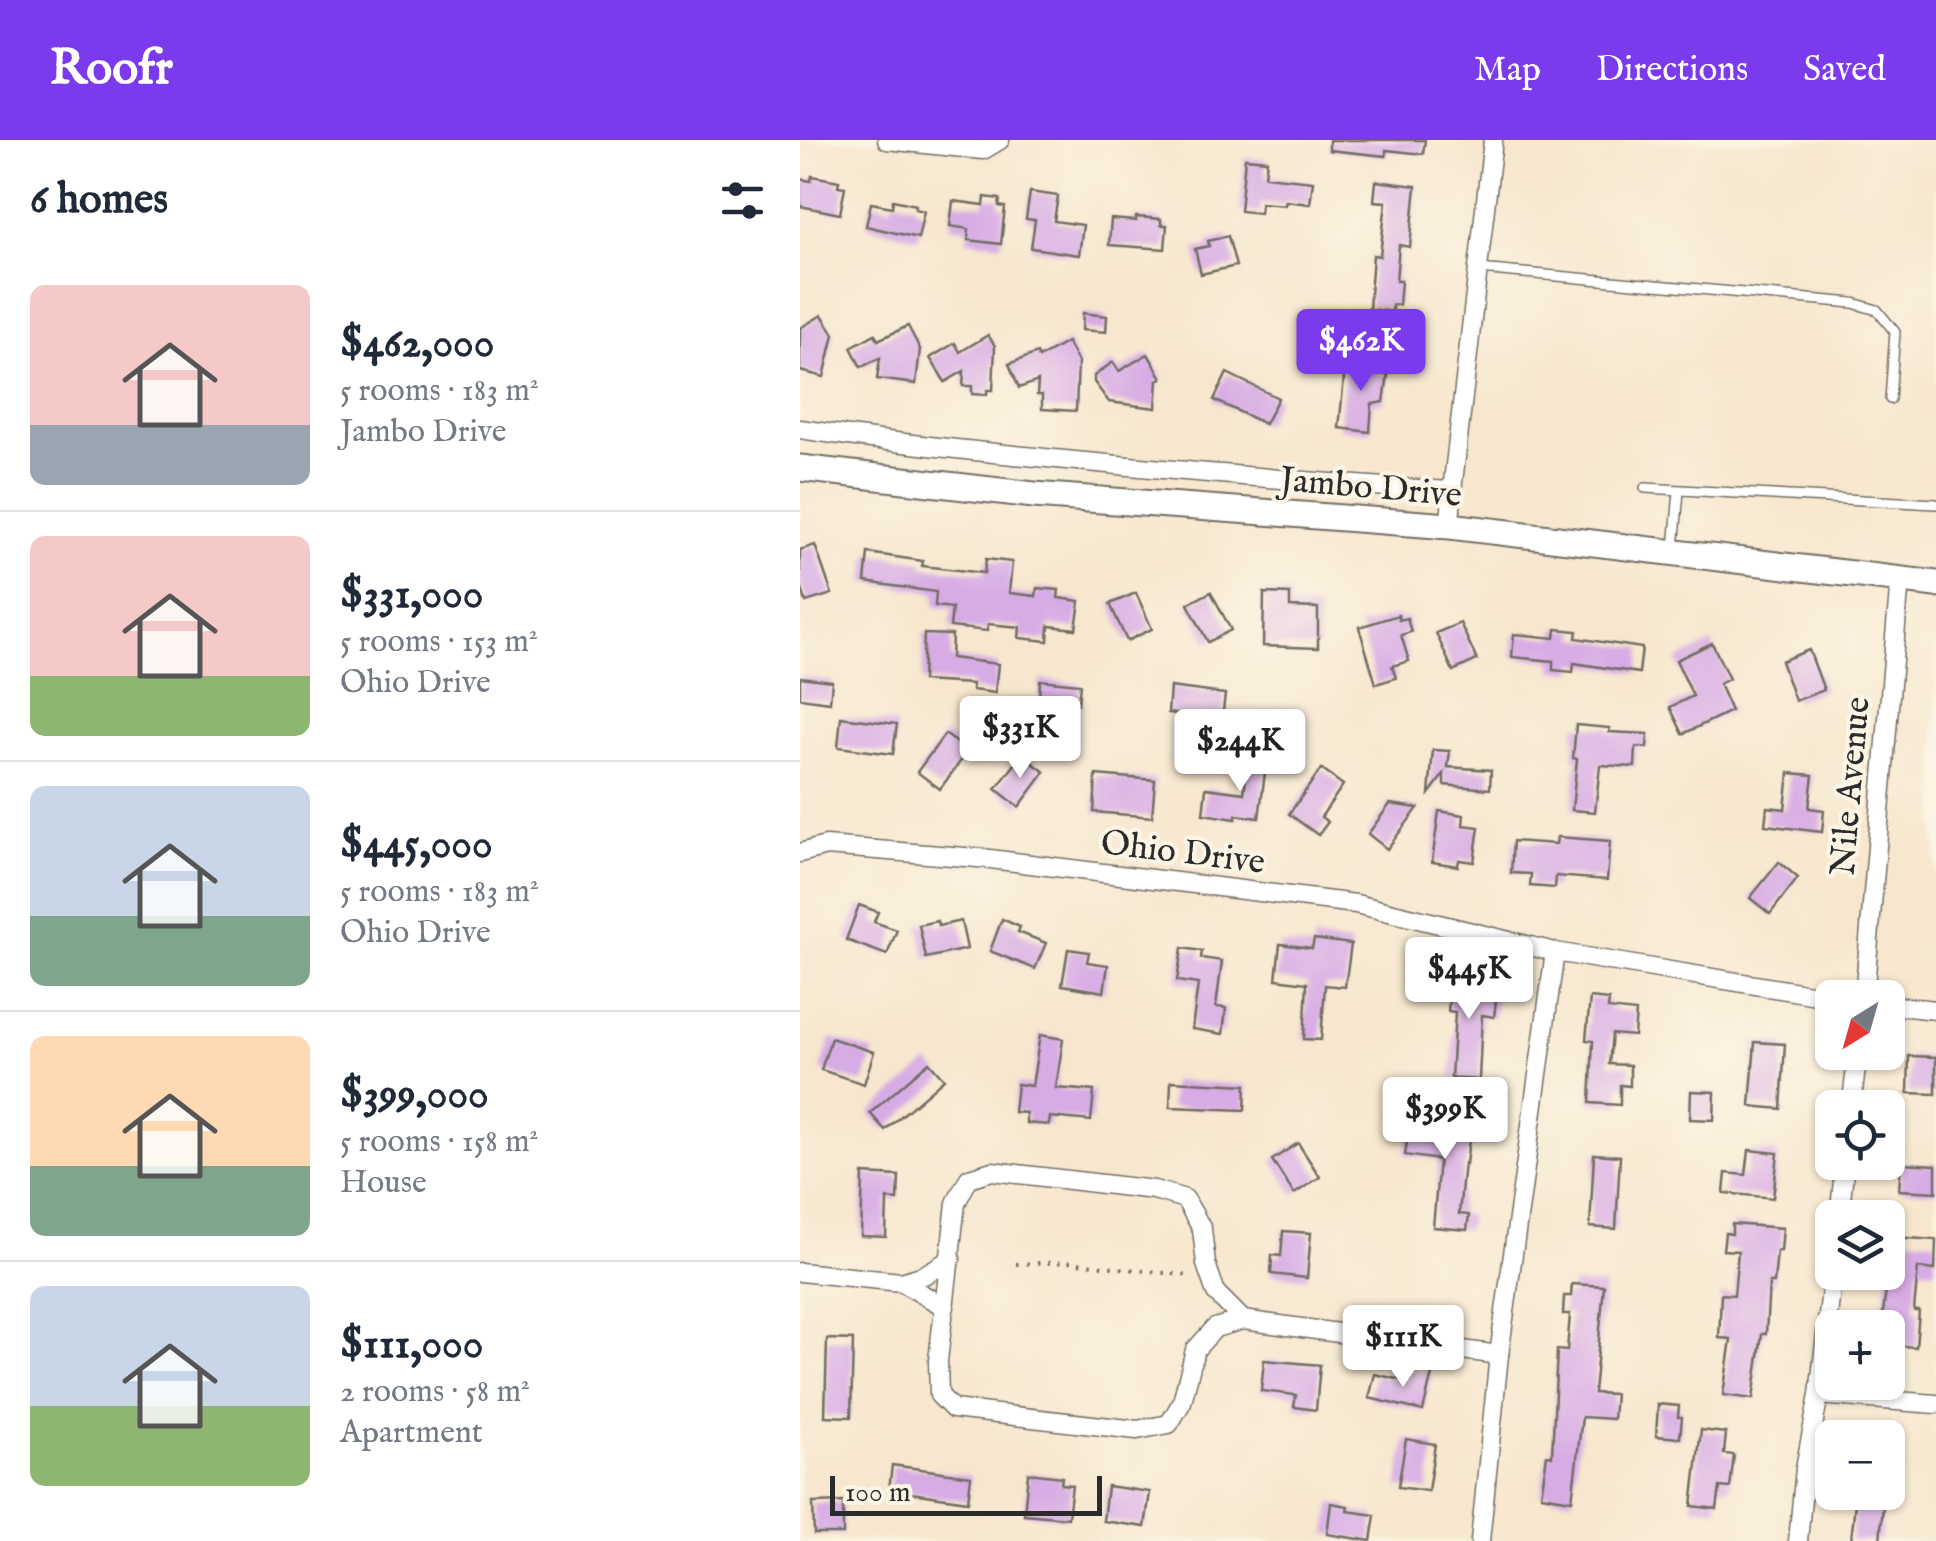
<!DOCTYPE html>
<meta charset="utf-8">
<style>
body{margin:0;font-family:"IM FELL English",serif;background:#f2f2f3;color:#1f2937;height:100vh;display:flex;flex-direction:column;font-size:38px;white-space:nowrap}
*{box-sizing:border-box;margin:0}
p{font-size:32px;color:#747a83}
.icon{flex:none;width:55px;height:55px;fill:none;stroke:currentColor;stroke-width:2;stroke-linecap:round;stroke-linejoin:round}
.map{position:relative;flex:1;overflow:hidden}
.drawer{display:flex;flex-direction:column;background:#fff;width:800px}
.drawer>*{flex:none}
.needle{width:65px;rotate:217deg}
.fabs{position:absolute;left:1015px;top:840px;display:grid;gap:20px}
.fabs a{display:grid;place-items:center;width:90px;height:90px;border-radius:15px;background:#fff;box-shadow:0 2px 8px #0004;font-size:50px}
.scale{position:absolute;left:30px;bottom:25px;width:272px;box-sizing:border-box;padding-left:10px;border:5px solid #2b2b2b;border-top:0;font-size:28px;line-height:35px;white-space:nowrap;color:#2b2b2b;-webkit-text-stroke:8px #fcf5e5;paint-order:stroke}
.price{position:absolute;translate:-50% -85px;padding:0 22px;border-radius:10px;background:#fff;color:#222;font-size:32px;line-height:65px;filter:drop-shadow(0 2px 5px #0008)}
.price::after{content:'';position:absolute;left:50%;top:60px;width:30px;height:22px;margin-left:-15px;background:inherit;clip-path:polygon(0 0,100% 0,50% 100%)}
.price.on{background:#7c3aed;color:#fff}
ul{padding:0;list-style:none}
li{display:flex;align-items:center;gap:30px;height:250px;padding:0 30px}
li+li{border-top:2px solid #e0e1e3}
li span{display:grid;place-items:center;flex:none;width:280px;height:200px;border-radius:15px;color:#555}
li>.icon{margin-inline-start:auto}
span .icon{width:120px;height:120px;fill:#fffc;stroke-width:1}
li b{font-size:42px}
h2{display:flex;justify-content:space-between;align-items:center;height:120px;padding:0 30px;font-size:42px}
header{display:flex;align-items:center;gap:60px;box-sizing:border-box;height:140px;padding:0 50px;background:#7c3aed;color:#fff}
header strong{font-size:48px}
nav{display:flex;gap:55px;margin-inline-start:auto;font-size:35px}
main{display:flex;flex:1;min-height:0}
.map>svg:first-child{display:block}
.building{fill:#d7abe5}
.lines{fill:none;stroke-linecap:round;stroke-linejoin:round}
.lane-casing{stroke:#726d64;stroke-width:12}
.street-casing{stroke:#726d64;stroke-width:21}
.secondary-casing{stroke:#726d64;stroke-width:29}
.path{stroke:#726d64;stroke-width:4;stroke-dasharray:2.5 8;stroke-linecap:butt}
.lane{stroke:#fff;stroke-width:9}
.street{stroke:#fff;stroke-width:18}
.secondary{stroke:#fff;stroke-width:25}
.labels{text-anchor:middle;stroke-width:8;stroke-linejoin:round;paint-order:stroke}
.street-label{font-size:35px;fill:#2b2b2b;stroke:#fcf5e5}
</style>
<header>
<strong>Roofr</strong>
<nav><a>Map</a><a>Directions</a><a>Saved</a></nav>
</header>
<main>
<section class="drawer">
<h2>6 homes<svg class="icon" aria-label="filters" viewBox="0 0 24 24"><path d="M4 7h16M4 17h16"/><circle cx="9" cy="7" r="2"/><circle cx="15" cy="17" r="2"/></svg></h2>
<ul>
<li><span style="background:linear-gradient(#f6c9c9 70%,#9aa5b1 0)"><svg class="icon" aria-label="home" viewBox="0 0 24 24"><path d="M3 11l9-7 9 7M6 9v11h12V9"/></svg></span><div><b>$462,000</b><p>5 rooms · 183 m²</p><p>Jambo Drive</p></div></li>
<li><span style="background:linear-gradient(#f6c9c9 70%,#8fb573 0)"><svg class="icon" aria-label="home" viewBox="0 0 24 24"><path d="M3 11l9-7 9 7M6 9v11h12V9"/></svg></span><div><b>$331,000</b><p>5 rooms · 153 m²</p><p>Ohio Drive</p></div></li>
<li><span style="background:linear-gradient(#c9d6e8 65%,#7fa58c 0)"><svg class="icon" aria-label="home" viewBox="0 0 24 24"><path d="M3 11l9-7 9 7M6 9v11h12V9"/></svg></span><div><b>$445,000</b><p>5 rooms · 183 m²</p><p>Ohio Drive</p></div></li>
<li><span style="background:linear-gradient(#ffd9b3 65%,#7fa58c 0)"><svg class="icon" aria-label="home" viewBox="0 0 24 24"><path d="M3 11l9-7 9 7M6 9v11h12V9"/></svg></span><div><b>$399,000</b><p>5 rooms · 158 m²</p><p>House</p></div></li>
<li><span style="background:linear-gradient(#c9d6e8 60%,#8fb573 0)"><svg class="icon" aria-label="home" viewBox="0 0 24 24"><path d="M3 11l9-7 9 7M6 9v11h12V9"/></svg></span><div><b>$111,000</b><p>2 rooms · 58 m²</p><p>Apartment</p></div></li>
</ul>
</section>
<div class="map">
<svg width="1136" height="1401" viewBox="0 0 1136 1401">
<rect width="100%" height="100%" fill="#fcf5e5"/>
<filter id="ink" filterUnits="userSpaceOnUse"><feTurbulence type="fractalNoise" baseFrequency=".01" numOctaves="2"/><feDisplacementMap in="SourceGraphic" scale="20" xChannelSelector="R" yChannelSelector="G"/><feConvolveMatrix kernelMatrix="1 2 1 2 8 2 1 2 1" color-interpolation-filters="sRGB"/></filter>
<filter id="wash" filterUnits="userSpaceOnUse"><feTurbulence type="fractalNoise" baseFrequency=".0048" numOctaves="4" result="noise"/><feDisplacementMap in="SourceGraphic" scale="40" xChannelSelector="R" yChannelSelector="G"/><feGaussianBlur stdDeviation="2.25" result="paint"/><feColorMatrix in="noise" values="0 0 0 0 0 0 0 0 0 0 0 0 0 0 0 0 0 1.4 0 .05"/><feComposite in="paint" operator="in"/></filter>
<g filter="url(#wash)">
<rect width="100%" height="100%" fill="#f7e7ce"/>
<g id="blocks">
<g class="building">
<path d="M529 0H625L623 14 586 10V16L529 10Z"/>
<path d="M445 18 467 20 465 36 513 41 510 64 485 61V65L461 63 460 73 440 71Z"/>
<path d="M12 36 39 41 38 46 45 47 40 74 0 66V39L11 41Z"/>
<path d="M576 41 616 46 610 107 599 105 596 141H601L599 165H592V172L569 169 573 115 580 116 586 62 574 61Z"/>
<path d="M230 52 258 56 254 81 283 85 279 115 231 108 235 80 226 79Z"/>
<path d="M185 57 200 59 199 66 205 67 201 104 168 100 169 89 150 86 153 61 184 65Z"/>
<path d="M93 60 116 65 115 69 124 71 118 98 66 86 71 63 92 67Z"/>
<path d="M336 77 361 79V85H367L365 109 309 105 311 79 336 81Z"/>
<path d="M428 96 436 126 401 134 395 109 409 106 408 101Z"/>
<path d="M283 173 307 176 306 192 282 190Z"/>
<path d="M22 175 34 194 24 237 0 231V188Z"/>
<path d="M108 186 120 209 116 244 77 239 80 218 61 227 51 207 75 194 78 200Z"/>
<path d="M188 195 195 206 193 250H187V255L172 254V246H163L164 231 145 242 130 218 155 203 160 212Z"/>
<path d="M267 202 278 222 276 271 242 269V255H237L238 241 219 248 209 224 237 213 239 218Z"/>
<path d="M348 214 362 238 358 240 356 268 309 262 294 242V236L313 222 319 231Z"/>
<path d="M546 218 578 224 576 234 588 235 584 262 572 264 570 292 539 288Z"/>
<path d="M427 233 478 258 465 284 414 260Z"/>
<path d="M15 405 32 454 6 462 0 443V410Z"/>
<path d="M68 413 123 421 122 426 184 433 186 419 212 422 209 453 236 456 237 448 259 450 258 458 280 461 276 489 249 486 248 501 219 498 220 487 188 484 187 491 150 487 152 468 135 466 136 452 65 442Z"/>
<path d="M411 452 431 490 408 502 388 464Z"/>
<path d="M336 453 352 489 327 501 310 464Z"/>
<path d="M464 453 490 454V467L518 468V508L463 506Z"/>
<path d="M598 475 599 480 607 478 611 492 601 495 609 521 592 526 596 538 576 544 559 487Z"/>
<path d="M660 483 677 520 653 531 636 493Z"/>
<path d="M756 489 777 491 776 498 842 508 839 533 774 523 773 532 753 530V521L712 517 714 494 755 498Z"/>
<path d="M124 494 152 495 151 518 198 524 195 553 172 550V544L122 541Z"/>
<path d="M912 503 929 539 919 544 931 571 883 594 870 567 893 556 876 520Z"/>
<path d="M1009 510 1024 550 995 561 981 521Z"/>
<path d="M0 537 32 541 30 562 0 558Z"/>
<path d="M240 540 280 544 278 564 239 561Z"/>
<path d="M370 547 425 554 422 580 368 573Z"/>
<path d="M41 577 97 584 93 614 38 607Z"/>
<path d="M776 585 810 588 809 592 848 594 847 608 836 607 835 627 800 625 795 672 772 670 777 619 773 618Z"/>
<path d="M145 594 168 611 140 649 117 632Z"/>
<path d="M633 610 650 611 648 627 691 630 690 649 644 645V634L629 654Z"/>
<path d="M449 614 467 617 459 678 436 675V679L403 674 406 648 444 653Z"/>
<path d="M222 615 245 632 219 667 196 649Z"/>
<path d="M521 629 543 645 521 677 528 682 518 695 489 674Z"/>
<path d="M989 633 1013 635 1009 668 1024 670 1022 692 965 685 967 667 985 669Z"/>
<path d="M296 635 355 640 352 677 294 672Z"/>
<path d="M590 664 618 668 587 709 568 694Z"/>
<path d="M639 671 664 675 663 685 679 687 674 722 659 720 658 726 632 722Z"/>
<path d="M757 697 810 701 807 740 756 736 755 748 730 746 731 734 711 733 713 701 756 704Z"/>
<path d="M979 722 998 738 970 774 950 758Z"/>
<path d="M59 765 78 772 74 782 97 790 87 815 46 800Z"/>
<path d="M202 779 220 787 218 792 246 803 235 829 190 811Z"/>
<path d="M137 781 138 786 161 781 167 809 126 818 119 785Z"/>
<path d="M514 799 551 804 545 847 525 845 521 900 504 899 507 843 476 839 480 804 512 808Z"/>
<path d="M382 808 402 811 401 818 422 821 416 867 426 868 423 894 392 889 398 844 377 841Z"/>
<path d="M268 809 289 812 287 822 308 825 304 852 262 845Z"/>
<path d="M652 831 670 833 669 840 698 844 694 877 682 875 679 940 651 938 655 872 648 871Z"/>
<path d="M790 858 809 860 808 869 836 872 834 896 812 894 809 924 830 925V946L820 945V965L790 963 793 901 786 900Z"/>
<path d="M240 895 263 899 256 948 294 951 291 981 250 977 249 985 226 983V973L214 972 217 944 232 946Z"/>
<path d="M31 898 74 912 64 944 21 930Z"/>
<path d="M955 902 985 904 981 969 950 966Z"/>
<path d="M1109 916 1136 917V954L1108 953Z"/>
<path d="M129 922 144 939 85 990 70 973Z"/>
<path d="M371 941 446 945 445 970 370 967Z"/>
<path d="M891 951 915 952 914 980 890 979Z"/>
<path d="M634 965 665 969 662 991 670 992 666 1024 664 1023 659 1074 669 1075 667 1090 633 1087 639 1020 605 1015 609 988 630 991Z"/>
<path d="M498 1003 520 1037 494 1054 472 1020Z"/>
<path d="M949 1010 978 1013 973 1058 924 1053 926 1033 946 1035Z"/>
<path d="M794 1014 820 1016 816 1089 790 1087Z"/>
<path d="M1101 1023 1136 1025V1052L1099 1050Z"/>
<path d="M63 1034 99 1036 98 1060 87 1059 86 1097 61 1096Z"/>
<path d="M932 1084 983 1088 981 1111H977L974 1143H969L966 1194H962L953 1259 923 1255 931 1199 919 1198 921 1154 934 1155 938 1111 923 1110 925 1093 932 1094Z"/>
<path d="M483 1091 511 1093 507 1138 471 1134 472 1115 481 1116Z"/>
<path d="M1093 1097 1136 1100 1135 1130 1118 1128 1114 1171H1119L1116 1207 1088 1205V1188H1081Z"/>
<path d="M772 1144 804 1146 794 1253 815 1254 813 1279 782 1277 772 1360 741 1355 747 1315 752 1316 757 1210 767 1211 770 1174H763L764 1156H771Z"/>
<path d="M27 1199 53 1200 51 1277 25 1276Z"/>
<path d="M464 1220 520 1225 516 1270 494 1267 496 1255 461 1251Z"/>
<path d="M608 1228 632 1234 623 1271 569 1258 575 1234 605 1241Z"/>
<path d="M858 1264 879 1266 878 1277H882L880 1298 856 1296Z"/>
<path d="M901 1290 926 1293 924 1314 934 1315 930 1348 920 1347 917 1369 892 1366Z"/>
<path d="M606 1299 635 1304 628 1351 598 1347Z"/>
<path d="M92 1325 171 1336 168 1361 89 1350Z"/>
<path d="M228 1333 262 1337 261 1344 272 1345 268 1378 224 1374Z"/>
<path d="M307 1346 350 1352 345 1387 303 1381Z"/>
<path d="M1056 1352H1084L1080 1401H1051Z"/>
<path d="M43 1362V1394H14L13 1363Z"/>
<path d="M531 1363 548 1366 547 1371 575 1375 571 1401 527 1394Z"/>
</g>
</g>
</g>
<g filter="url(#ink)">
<use href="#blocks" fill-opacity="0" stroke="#726d64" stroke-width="2.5"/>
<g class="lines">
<defs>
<g id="lane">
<path d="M679 129 1053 163 1077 170 1095 192 1090 259"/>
<path d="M845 348 1136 364"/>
<path d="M874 409 879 351"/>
</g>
<g id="street">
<path d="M87 0 183 10 200 0"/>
<path d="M0 289C105 305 212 315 318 325 429 335 540 345 652 351"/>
<path d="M650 386 652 351 693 0"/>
<path d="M0 713 26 706 190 719 556 764 755 812 1035 858"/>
<path d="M1064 858 1100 439"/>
<path d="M1088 865 1136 870"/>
<path d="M1051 968 1058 912"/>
<path d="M1039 1078 1045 1022"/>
<path d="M0 1132 101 1142 124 1135 151 1119"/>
<path d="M101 1142 145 1167"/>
<path d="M443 1180 416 1153 406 1124 402 1089 385 1059 354 1050 192 1031 169 1038 156 1063 138 1221 139 1255 153 1269 337 1290 369 1284 382 1262 395 1210 415 1188 443 1180 699 1215"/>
<path d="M1019 1255 1136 1264"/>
<path d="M680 1401 699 1215 755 812"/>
<path d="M998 1401 1005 1328 1019 1255 1033 1132"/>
</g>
<path id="secondary" d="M0 328 234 355 650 386 1136 444"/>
</defs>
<use href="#lane" class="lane-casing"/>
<use href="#street" class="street-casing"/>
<use href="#secondary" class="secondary-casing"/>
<path class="path" d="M216 1124 268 1122 391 1136"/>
<use href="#lane" class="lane"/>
<use href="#street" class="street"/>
<use href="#secondary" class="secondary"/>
</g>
</g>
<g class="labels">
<g class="street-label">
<text transform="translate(571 346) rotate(5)" y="12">Jambo Drive</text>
<text transform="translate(1049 646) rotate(-85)" y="12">Nile Avenue</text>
<text transform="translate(383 711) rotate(7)" y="12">Ohio Drive</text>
</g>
</g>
</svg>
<div class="fabs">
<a><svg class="needle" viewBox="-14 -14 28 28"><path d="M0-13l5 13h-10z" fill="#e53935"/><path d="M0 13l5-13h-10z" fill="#747a83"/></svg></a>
<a><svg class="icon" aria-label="locate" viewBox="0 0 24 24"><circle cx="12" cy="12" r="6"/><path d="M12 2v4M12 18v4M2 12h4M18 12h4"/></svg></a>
<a><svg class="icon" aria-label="layers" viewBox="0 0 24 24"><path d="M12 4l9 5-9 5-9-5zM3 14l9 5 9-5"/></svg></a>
<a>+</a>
<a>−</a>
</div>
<div class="scale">100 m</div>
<b class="price on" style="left:561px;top:254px">$462K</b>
<b class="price" style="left:220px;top:641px">$331K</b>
<b class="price" style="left:440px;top:654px">$244K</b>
<b class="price" style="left:669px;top:882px">$445K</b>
<b class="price" style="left:645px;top:1022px">$399K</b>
<b class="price" style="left:603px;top:1250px">$111K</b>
</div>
</main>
